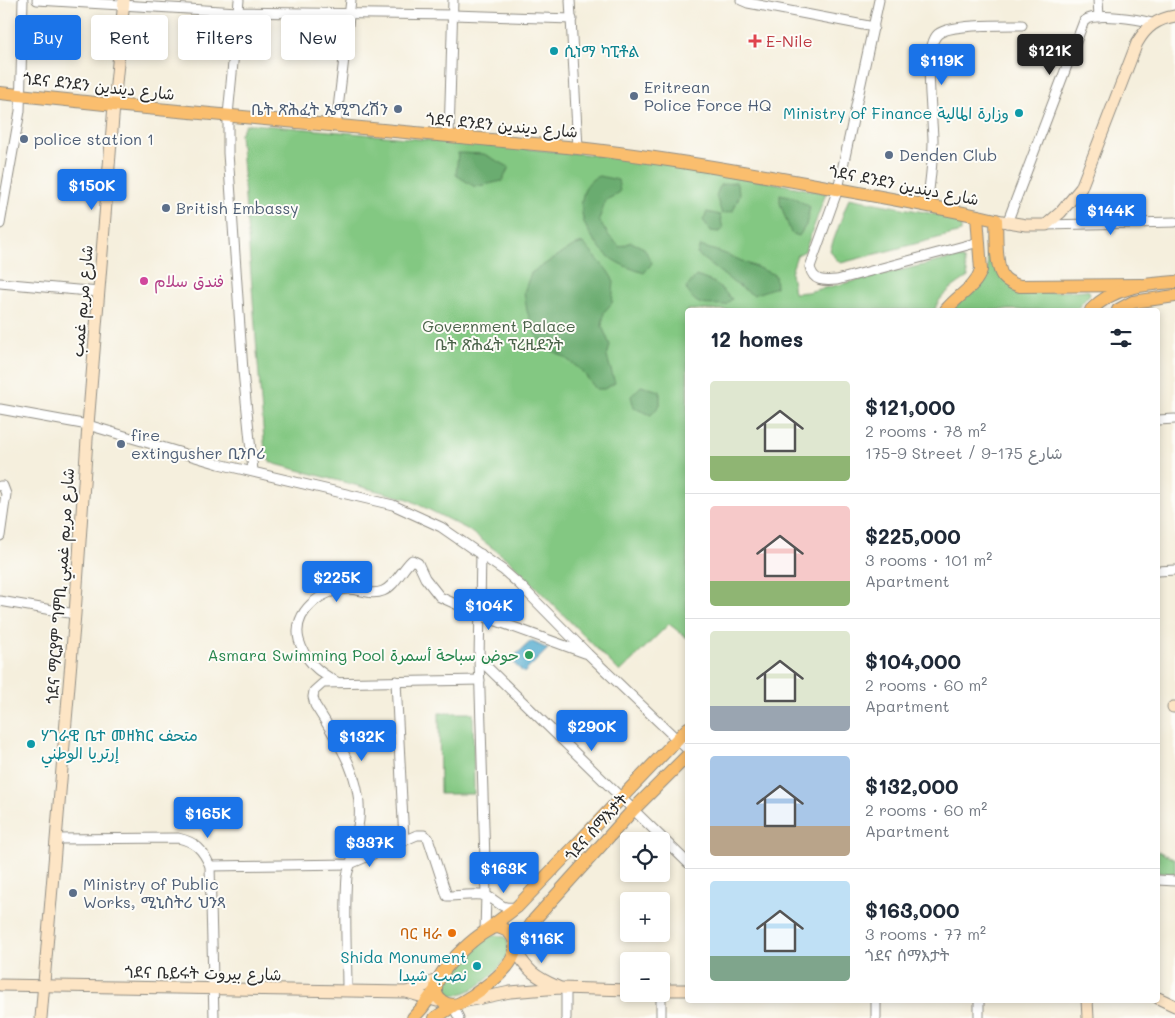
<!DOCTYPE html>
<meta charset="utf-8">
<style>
body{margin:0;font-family:Mali,"Playpen Sans Arabic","Noto Sans Ethiopic",sans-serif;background:#f2f2f3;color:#1f2937;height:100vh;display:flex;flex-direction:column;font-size:19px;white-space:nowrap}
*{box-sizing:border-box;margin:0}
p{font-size:16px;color:#747a83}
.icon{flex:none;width:28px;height:28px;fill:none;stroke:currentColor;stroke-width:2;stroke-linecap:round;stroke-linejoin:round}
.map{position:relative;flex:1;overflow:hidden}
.sheet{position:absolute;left:685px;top:308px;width:475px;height:695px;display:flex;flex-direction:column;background:#fff;border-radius:5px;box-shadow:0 2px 8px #0003}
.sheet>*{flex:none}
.banner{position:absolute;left:15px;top:15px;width:475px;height:45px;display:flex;gap:10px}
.controls{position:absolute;left:620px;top:832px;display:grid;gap:10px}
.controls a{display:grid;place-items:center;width:50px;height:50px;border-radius:5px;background:#fff;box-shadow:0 2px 8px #0003;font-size:25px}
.price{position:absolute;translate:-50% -42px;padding:0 11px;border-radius:5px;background:#1a73e8;color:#fff;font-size:16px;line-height:32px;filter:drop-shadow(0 1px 2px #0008)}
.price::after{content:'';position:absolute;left:50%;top:30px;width:15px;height:11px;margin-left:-8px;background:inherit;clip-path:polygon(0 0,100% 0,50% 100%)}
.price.on{background:#222;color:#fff}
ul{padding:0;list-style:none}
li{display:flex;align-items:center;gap:15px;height:125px;padding:0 25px}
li+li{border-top:1px solid #e0e1e3}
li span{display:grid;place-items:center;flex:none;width:140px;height:100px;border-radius:5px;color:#555}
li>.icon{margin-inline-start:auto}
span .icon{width:60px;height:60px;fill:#fffc;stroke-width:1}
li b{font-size:21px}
h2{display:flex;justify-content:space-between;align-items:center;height:60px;padding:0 25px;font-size:21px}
.tag{padding:0 18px;border-radius:5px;background:#fff;box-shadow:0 2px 8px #0003;font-size:18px;line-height:45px}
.tag.on{background:#1a73e8;color:#fff}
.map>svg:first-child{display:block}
.green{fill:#83c882;stroke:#577a56}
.forest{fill:#6aac70;stroke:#4a6c4e}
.water{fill:#52abcf;stroke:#3e6b7d}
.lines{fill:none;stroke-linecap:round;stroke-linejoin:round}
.street-casing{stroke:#908d84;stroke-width:11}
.secondary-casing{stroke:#908d84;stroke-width:13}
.primary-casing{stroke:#908d84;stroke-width:14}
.street{stroke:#fff;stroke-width:9}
.secondary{stroke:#fde5c5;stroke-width:11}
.primary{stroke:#fabe6e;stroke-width:12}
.health-dot{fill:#e0444e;stroke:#fdfcf7;stroke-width:2}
.culture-dot{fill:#0f9aa8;stroke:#fdfcf7;stroke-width:2}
.service-dot{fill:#5c6f8a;stroke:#fdfcf7;stroke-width:2}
.hotel-dot{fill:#d1479c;stroke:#fdfcf7;stroke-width:2}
.leisure-dot{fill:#2e9e5b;stroke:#fdfcf7;stroke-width:2}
.food-dot{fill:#e8710a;stroke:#fdfcf7;stroke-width:2}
.labels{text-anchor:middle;stroke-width:4;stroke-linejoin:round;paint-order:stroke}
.health-label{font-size:16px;fill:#be3a42;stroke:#fdfcf7;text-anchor:start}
.culture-label{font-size:16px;fill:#0d838f;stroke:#fdfcf7;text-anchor:start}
.street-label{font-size:16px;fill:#2b2b2b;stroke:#fdfcf7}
.service-label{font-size:16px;fill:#4e5e75;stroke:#fdfcf7;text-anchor:start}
.hotel-label{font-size:16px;fill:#b23c85;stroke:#fdfcf7;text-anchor:start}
.park-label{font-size:16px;fill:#4a6249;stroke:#fdfcf7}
.leisure-label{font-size:16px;fill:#27864d;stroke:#fdfcf7;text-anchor:end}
.food-label{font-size:16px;fill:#c56008;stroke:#fdfcf7;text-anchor:end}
</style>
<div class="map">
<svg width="1175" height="1018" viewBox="0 0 1175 1018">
<rect width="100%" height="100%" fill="#fdfcf7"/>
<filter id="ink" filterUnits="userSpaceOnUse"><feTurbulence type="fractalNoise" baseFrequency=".02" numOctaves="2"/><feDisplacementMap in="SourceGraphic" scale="10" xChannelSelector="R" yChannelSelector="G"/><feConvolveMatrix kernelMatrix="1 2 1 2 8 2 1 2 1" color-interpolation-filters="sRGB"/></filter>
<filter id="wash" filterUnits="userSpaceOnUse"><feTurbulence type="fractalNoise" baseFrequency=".0096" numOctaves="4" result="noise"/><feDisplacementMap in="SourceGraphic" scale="20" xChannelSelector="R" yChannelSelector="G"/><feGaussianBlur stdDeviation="1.12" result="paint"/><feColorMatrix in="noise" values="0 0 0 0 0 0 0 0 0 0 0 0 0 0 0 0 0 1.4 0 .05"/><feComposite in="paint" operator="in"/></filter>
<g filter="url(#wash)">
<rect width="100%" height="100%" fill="#f5efdd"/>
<g class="green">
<path d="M252 124 662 161 826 193 805 251 797 255 791 273 794 293 807 292 958 257 964 260 968 277C957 284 937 297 935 310H688L687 638 669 624 620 672 510 561 467 529 408 499 275 464 270 462 265 453 240 134 245 125Z"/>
<path d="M849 198 961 219V232L841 263 835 258 830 250Z"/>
<path d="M986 240H992L995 269 1019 292 1035 293 1085 290 1089 291 1090 294 1076 310H954L956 306 985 278 988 268Z"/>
<path d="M439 713H473L474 794H440Z"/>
<path d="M1158 851 1175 860V873H1158Z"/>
<path d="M494 935 505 937C522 959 471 998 450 995L446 989C451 966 471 942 494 935Z"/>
</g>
<g class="forest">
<path d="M458 153 484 154 509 167 502 181 475 187 456 175Z"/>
<path d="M599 176 618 180 620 192 605 201 599 220 609 236 620 247 631 242 644 248 652 263 644 273C630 268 616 264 606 254 600 249 586 230 584 222 579 206 581 182 599 176Z"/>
<path d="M736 182 740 194 733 211 722 214 716 196 720 185Z"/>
<path d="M780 194 793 197 810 207 806 225 799 236 791 233 780 203Z"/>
<path d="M707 212 720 215 723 229 719 232 711 231 703 220Z"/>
<path d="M583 243 607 270 614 281 612 303 604 312 602 326 610 345 607 357 615 383 604 389H596L581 370 564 357 545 347 536 335 527 311 524 292 531 273 573 246Z"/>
<path d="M700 246 723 253 775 275 776 287 753 295 734 283 697 254Z"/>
<path d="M696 276 715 283 732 299 726 305C705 304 697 309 686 288Z"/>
<path d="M641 386 660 391V405L651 415 634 408 631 396Z"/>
</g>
<path class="water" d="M531 641 548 649 524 673 510 660Z"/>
</g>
<g filter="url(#ink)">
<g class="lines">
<defs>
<g id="street">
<path d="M37 0 238 12 453 15 572 19"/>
<path d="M239 0 228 115V153L243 371 253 471"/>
<path d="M570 0 578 148"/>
<path d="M741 0 748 3 874 27"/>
<path d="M879 0 838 189 810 267C813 282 824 281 837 280L979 242"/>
<path d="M1098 0 1099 17"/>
<path d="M336 125 351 0"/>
<path d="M449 136 453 0"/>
<path d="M927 205C930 183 933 162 933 140 933 118 922 48 938 34 950 24 1004 25 1022 25"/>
<path d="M1007 223 1084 21C1096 12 1138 19 1152 23"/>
<path d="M0 224 20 111 23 0"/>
<path d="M1046 225 1175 222"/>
<path d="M0 283 99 292"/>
<path d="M0 409 88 425 219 464 393 505 441 527 503 570 520 585 588 654 688 750"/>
<path d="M1158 420 1175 419"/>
<path d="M0 486H3L6 494 0 536"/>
<path d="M481 554 479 659 486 895 485 931"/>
<path d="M1158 571 1175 570"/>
<path d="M0 601 75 614"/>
<path d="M479 659 688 863"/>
<path d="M396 681 404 841"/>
<path d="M337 682C318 672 305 661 299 640 292 612 322 589 348 589 360 589 371 596 383 591 395 586 402 569 412 560L418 563 425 578 440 597 480 615 585 653"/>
<path d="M56 839 178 838C196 842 203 850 210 866L214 1018"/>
<path d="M210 866 350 864 417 835H424L428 838 447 896C456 896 480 893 487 896 500 902 499 909 516 907"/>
<path d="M1158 880 1175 881"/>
<path d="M347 991C347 953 344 914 347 876 348 869 352 862 353 854 356 843 357 832 359 820 363 776 337 740 315 705L313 697 314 691 323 683 480 680"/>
<path d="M661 994V1018"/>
<path d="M979 1000V1018"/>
<path d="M453 1006 459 1018"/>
<path d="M566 1018V989"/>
<path d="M876 1018V1000"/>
</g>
<g id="secondary">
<path d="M996 220 1026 225H1046L1061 212 1081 188 1137 43C1146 27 1157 19 1175 16"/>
<path d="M1173 707H1175"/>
<path d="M515 950C529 972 534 976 558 987"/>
<path d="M0 985 406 992 437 1001"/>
<path d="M661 990H688"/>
<path d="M407 992 420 988 440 978"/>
<path d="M1158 998 1175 1006"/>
<path d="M1087 1000 1088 1018"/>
<path d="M467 1001 510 992 560 988 629 990"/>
<path d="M41 1018 75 614 88 425 114 105 124 0"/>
</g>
<g id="primary">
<path d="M0 93 114 105 578 148C659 157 740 171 821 186 880 197 938 207 996 220 997 235 995 259 1001 273 1004 280 1013 284 1020 286L1141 285"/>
<path d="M946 310C957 296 976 287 981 270L977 216"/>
<path d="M1091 310C1113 287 1144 284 1175 282"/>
<path d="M1118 310 1133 302 1175 296"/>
<path d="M498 927C504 929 510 931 513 938 526 962 479 992 462 1002 449 1010 431 999 437 983 442 967 481 928 498 927Z"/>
<path d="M485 931 517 907 688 728"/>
<path d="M515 950 534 920 633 810 688 755"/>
<path d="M413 1018 422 1008 436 989"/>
<path d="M435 1018 453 1006"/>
</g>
</defs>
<use href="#street" class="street-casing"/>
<use href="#secondary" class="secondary-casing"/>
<use href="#primary" class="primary-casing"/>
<use href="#street" class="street"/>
<use href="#secondary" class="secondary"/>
<use href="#primary" class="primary"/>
</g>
</g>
<path class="health-dot" d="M752.5 33.5h5v5h5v5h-5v5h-5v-5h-5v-5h5z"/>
<g class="culture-dot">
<circle cx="554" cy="51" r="5"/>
<circle cx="1019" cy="113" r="5"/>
<circle cx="31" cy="744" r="5"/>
<circle cx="477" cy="966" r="5"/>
</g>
<g class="service-dot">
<circle cx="634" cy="96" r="5"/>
<circle cx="398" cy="109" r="5"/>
<circle cx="24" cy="139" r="5"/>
<circle cx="889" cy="155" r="5"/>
<circle cx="166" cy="208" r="5"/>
<circle cx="121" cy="444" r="5"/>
<circle cx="73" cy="893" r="5"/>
</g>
<circle class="hotel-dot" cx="144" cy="281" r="5"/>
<circle class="leisure-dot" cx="529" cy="655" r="5"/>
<circle class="food-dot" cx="452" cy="933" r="5"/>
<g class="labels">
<g class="health-label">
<text x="766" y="47">E-Nile</text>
</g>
<g class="culture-label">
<text x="564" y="57">ሲነማ ካፒቶል</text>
<text x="1009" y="119" text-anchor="end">Ministry of Finance وزارة المالية</text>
<text x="41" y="741">ሃገራዊ ቤተ መዘክር متحف<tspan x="41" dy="18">إرتريا الوطني</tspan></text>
<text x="467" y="963" text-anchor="end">Shida Monument<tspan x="467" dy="18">نصب شيدا</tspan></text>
</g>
<g class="street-label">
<text transform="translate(99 86) rotate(6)" y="6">ጎደና ደንደን شارع ديندين</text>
<text transform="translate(502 125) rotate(5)" y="6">ጎደና ደንደን شارع ديندين</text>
<text transform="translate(904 185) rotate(11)" y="6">ጎደና ደንደን شارع ديندين</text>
<text transform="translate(82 301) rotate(-85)" y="6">شارع مريم غمب</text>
<text transform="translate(60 586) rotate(-86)" y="6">ጎደና ማርያም ግምቢ شارع مريم غمبي</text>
<text transform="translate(596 827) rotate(-48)" y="6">ጎደና ሰማእታት</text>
<text transform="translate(203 973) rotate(1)" y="6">ጎደና ቤይሩት شارع بيروت</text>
</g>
<g class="service-label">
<text x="644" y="93">Eritrean<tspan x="644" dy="18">Police Force HQ</tspan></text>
<text x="388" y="115" text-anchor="end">ቤት ጽሕፈት ኤሚግረሽን</text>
<text x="34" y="145">police station 1</text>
<text x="899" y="161">Denden Club</text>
<text x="176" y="214">British Embassy</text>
<text x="131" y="441">fire<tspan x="131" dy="18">extingusher ቢንቦሪ</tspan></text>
<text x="83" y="890">Ministry of Public<tspan x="83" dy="18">Works, ሚኒስትሪ ህንጻ</tspan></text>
</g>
<g class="hotel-label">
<text x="154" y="287">فندق سلام</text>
</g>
<g class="park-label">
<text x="499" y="332">Government Palace<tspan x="499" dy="18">ቤት ጽሕፈት ፕረዚደንት</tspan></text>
</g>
<g class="leisure-label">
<text x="519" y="661">Asmara Swimming Pool حوض سباحة أسمرة</text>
</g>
<g class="food-label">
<text x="442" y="939">ባር ዛራ</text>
</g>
</g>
</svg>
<div class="controls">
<a><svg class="icon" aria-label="locate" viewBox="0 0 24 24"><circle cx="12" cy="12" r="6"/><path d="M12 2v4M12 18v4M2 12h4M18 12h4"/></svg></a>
<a>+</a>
<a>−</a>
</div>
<b class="price on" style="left:1050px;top:76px">$121K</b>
<b class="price" style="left:942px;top:86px">$119K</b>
<b class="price" style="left:92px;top:211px">$150K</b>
<b class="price" style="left:1111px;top:236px">$144K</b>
<b class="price" style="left:337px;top:603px">$225K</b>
<b class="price" style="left:489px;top:631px">$104K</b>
<b class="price" style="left:592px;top:752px">$290K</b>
<b class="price" style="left:362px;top:762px">$132K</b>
<b class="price" style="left:208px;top:839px">$165K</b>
<b class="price" style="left:370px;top:868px">$337K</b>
<b class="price" style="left:504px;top:894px">$163K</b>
<b class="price" style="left:542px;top:964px">$116K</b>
<div class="banner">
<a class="tag on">Buy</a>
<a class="tag">Rent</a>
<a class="tag">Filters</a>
<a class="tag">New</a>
</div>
<section class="sheet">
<h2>12 homes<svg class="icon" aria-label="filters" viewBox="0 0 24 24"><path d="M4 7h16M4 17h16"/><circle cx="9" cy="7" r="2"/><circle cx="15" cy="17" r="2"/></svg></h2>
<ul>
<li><span style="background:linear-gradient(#dfe7d0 75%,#8fb573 0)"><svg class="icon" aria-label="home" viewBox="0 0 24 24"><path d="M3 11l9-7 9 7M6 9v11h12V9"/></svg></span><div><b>$121,000</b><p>2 rooms · 78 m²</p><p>175-9 Street / شارع 175-9</p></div></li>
<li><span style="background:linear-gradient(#f6c9c9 75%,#8fb573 0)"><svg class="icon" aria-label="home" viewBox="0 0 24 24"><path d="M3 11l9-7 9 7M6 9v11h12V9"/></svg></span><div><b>$225,000</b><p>3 rooms · 101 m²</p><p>Apartment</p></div></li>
<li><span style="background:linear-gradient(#dfe7d0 75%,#9aa5b1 0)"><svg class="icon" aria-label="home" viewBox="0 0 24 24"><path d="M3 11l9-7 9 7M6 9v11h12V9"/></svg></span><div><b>$104,000</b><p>2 rooms · 60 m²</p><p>Apartment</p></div></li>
<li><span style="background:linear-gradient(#a9c7e8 70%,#b9a48a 0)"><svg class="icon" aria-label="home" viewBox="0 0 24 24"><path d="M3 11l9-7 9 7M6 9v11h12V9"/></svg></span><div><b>$132,000</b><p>2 rooms · 60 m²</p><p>Apartment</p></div></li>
<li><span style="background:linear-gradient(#bfe0f5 75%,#7fa58c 0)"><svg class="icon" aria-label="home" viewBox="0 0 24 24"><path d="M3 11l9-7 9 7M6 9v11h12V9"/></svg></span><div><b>$163,000</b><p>3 rooms · 77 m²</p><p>ጎደና ሰማእታት</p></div></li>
</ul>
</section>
</div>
